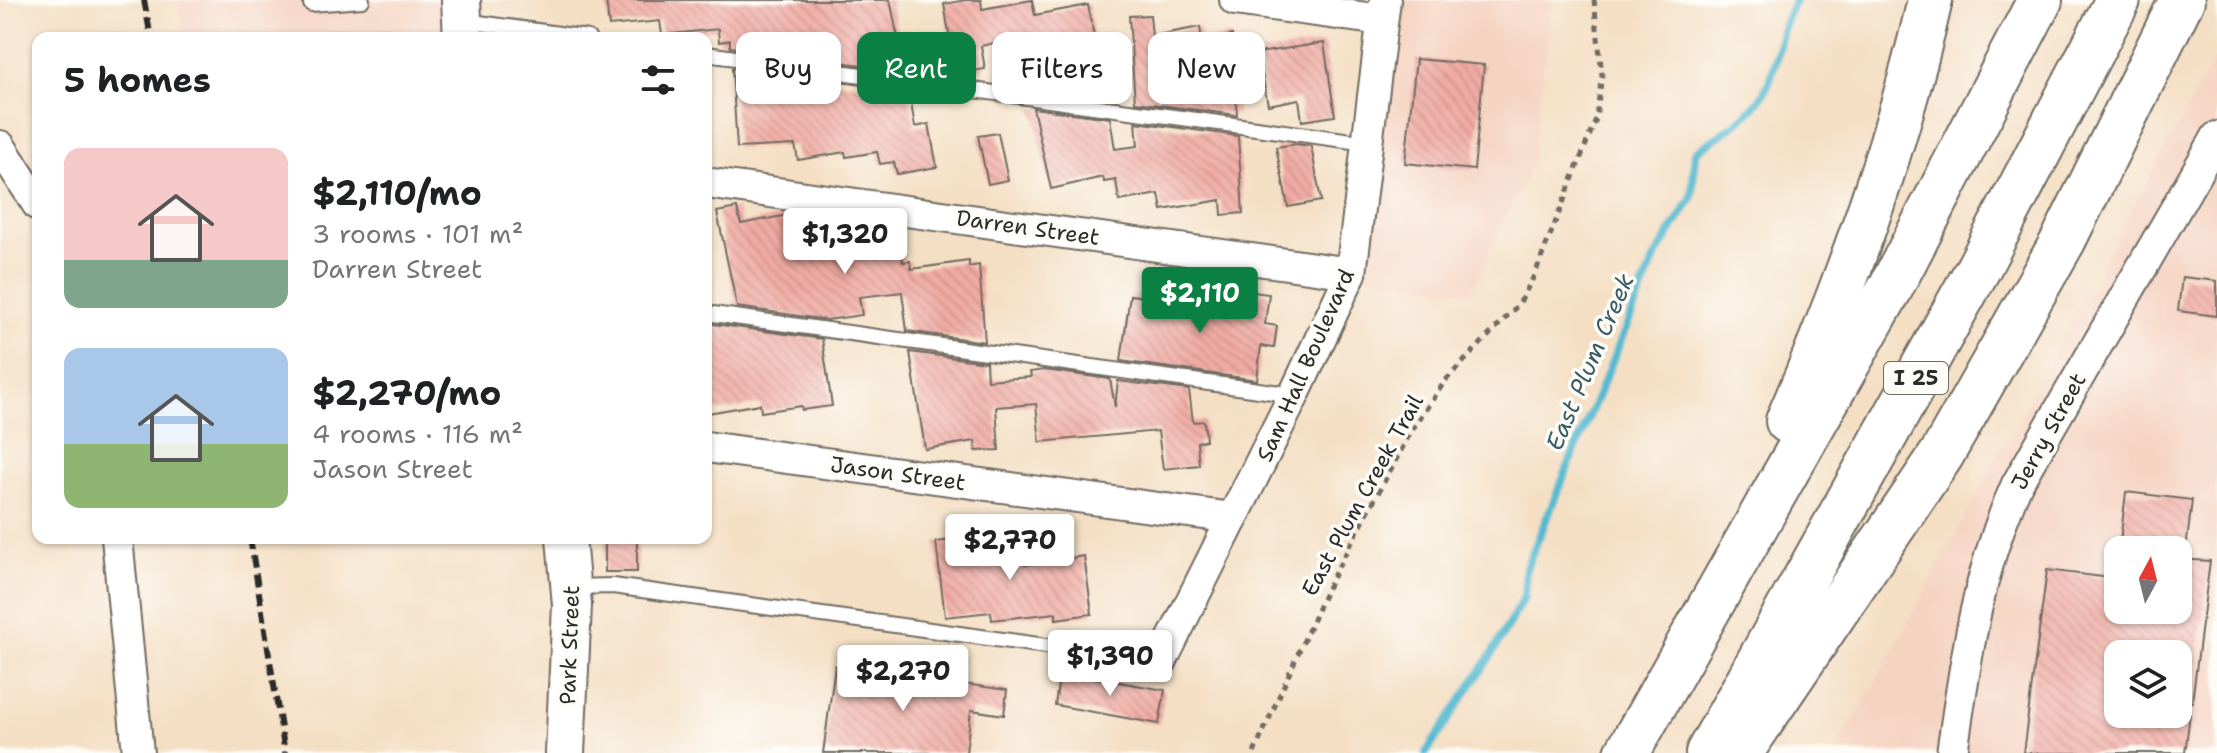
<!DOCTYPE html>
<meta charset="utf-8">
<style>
body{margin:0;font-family:"Shantell Sans",sans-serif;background:#f2f2f2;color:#202124;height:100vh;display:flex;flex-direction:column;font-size:30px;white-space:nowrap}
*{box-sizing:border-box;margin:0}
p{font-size:26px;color:#757577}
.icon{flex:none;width:44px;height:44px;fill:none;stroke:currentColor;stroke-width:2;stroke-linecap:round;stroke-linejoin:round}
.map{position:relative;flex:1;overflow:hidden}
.panel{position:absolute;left:32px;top:32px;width:680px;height:512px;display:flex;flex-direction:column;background:#fff;border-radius:16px;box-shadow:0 2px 6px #0004}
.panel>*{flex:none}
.banner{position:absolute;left:736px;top:32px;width:760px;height:72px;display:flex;gap:16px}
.needle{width:52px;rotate:7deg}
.tools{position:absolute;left:2104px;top:536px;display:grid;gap:16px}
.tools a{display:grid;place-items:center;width:88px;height:88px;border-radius:16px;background:#fff;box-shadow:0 2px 6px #0004;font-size:40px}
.price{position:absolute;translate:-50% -68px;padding:0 18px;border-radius:8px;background:#fff;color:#222;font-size:26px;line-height:52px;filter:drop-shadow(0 2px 4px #0008)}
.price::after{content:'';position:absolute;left:50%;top:48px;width:24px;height:18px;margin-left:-12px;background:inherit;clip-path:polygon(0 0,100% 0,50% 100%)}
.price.selected{background:#0b8043;color:#fff}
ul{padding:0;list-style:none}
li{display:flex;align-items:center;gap:24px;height:200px;padding:0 32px}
li span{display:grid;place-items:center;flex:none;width:224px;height:160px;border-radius:16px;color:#555}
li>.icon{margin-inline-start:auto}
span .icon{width:96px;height:96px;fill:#fffc;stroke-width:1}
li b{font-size:34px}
h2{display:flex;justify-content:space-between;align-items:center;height:96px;padding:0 32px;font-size:34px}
.tag{padding:0 28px;border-radius:16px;background:#fff;box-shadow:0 2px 6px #0004;font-size:28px;line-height:72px}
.tag.selected{background:#0b8043;color:#fff}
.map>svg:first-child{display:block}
.built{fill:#f5d3c1;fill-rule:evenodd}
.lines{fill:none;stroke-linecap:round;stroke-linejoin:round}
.stream{stroke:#52b9d0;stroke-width:8}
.building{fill:url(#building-back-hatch)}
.service-casing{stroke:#716a61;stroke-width:18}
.minor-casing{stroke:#716a61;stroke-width:34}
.tertiary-casing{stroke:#716a61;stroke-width:42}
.motorway-casing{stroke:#716a61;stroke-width:48}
.path{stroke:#716a61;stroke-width:5;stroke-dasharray:6 6;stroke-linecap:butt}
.service{stroke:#fff;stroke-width:14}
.minor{stroke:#fff;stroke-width:30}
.tertiary{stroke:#fff;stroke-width:38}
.motorway{stroke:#fff;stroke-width:44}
.rail{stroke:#2b2b2b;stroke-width:6;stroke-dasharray:12 6;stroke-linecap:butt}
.labels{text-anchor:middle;stroke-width:7;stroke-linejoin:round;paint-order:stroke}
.shield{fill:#fdfcf7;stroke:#6a6a68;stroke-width:2}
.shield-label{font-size:20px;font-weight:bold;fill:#2b2b2b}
.street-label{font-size:22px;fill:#2b2b2b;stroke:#fdfcf7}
.water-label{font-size:24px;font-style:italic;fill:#395d65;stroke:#fdfcf7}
</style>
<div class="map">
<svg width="2217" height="753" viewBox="0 0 2217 753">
<defs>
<pattern id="building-back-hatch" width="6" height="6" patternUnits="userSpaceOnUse" patternTransform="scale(2)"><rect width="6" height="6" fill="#f0aba3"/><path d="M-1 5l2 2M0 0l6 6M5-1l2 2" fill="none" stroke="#ce938c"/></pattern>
</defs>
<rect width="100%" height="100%" fill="#fdfcf7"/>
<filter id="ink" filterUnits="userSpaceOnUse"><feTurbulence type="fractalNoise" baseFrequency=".0125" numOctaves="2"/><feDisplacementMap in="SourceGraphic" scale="16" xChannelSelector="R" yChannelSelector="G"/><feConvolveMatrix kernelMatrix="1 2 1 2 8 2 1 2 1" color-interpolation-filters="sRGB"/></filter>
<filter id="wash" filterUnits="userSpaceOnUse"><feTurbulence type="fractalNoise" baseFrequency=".006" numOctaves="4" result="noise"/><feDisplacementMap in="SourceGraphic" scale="32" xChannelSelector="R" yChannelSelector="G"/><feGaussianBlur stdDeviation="1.8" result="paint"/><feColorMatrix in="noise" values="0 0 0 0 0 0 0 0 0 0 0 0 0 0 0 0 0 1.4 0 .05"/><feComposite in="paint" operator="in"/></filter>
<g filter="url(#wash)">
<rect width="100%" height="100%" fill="#f4dfc4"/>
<g class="built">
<path d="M178 0H461L463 38H185Z"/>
<path d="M1385 0H1552L1532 164 1470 293 1351 273Z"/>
<path d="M2217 54V753H1836L1949 546ZM2118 550H2178V610H2118ZM2118 654H2178V714H2118Z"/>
</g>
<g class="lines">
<path class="stream" d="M1426 753 1492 654 1524 597 1526 568 1655 258 1692 197 1695 152C1722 133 1755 116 1768 84 1780 57 1778 26 1796 0"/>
</g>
<g id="blocks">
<g class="building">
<path d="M606 0H890L905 71 730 47V40L719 42 718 29 662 35 660 21 609 26Z"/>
<path d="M966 0H981L982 9 1032 0 1035 15 1088 5 1106 98 1029 87 1016 38 981 46 985 69 956 74 944 4Z"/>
<path d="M1150 15 1152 36 1200 27 1202 41 1232 35 1237 115 1135 102 1129 16Z"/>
<path d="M1324 43 1335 116 1302 121 1299 99 1268 105 1258 53Z"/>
<path d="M1416 59 1484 65 1474 170 1405 163Z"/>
<path d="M732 68 909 91 915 127 929 124 937 167 897 174 894 162 880 164 877 152 846 157 845 152 798 160 795 145 737 148Z"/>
<path d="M1033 108 1110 118 1115 149 1138 146 1136 122 1238 136 1243 213 1222 215 1221 200 1162 210 1159 194 1119 201 1116 180 1104 182 1103 177 1051 189Z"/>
<path d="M998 133 1008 180 988 184 978 136Z"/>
<path d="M1296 144 1311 146 1321 201 1288 207 1276 147Z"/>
<path d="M737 208 741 224 793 214 796 228 847 221 850 240 900 234 903 262 910 261 911 269 969 261V267L979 265 985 342 907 331 902 292 859 297 862 315 827 320 737 307 717 212Z"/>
<path d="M2182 277 2217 281V316L2178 311Z"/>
<path d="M1230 289 1269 294 1265 324 1277 326 1274 348 1261 346 1257 380 1121 361 1130 295 1228 309Z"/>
<path d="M706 323 822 339 832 406 802 410 801 406 761 412 760 404 708 413Z"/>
<path d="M910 352 986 362 987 380 1031 377 1030 372 1044 370 1110 379 1115 407 1118 381 1189 390 1193 422 1204 421 1206 440 1197 442 1199 465 1163 469 1158 431 1040 442 1036 404 996 407 999 450 976 451 975 441 925 449Z"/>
<path d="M2126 492 2192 500 2186 550H2119Z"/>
<rect x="605" y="538" width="32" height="34"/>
<path d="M967 538 968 547 1022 540 1025 565 1084 556 1092 614 1056 619V613L992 620 991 612 945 617 936 542Z"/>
<path d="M2178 559 2210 561 2192 702 2178 701V654H2118V714H2190L2185 753H2023L2047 570 2118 579V610H2178Z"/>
<path d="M835 666 1007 690 1004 715 971 710 966 753H823Z"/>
<path d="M1060 672 1165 690 1159 724 1055 705Z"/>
</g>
</g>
</g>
<g filter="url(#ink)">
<use href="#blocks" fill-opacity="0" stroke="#716a61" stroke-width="2"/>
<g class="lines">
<defs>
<g id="service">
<path d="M311 4 362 0"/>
<path d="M465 21 588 38"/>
<path d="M706 54 1367 143"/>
<path d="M706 313 1294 395"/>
<path d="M572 587 613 586 1161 662"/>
</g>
<g id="minor">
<path d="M1235 0 1382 20"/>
<path d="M0 146 38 205"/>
<path d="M706 183 1351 273"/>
<path d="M706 447 1233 518"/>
<path d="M117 538 138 753"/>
<path d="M1161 662 1294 395 1351 273 1385 0"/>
<path d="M1952 753C1966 657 1977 573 2017 484L2217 137"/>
</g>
<g id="tertiary">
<path d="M461 0 463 38"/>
<path d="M565 753 572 605 566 538"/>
</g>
<g id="motorway">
<path d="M1788 421C1847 284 1897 146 1930 0"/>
<path d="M1627 753 1891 287 2040 0"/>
<path d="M1708 753 1979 267 2118 0"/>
<path d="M1740 753 1942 454 2063 241 2182 0"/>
</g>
</defs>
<use href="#service" class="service-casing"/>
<use href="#minor" class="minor-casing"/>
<use href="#tertiary" class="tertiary-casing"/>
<use href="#motorway" class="motorway-casing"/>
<path class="path" d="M1254 753 1327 588 1412 430 1445 381 1519 304 1535 274 1596 119 1602 75 1594 0"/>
<use href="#service" class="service"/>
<use href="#minor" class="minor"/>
<use href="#tertiary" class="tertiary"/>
<use href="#motorway" class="motorway"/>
<g class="rail">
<path d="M144 0 151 38"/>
<path d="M250 538 285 753"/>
</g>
</g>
</g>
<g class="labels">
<rect class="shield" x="1884" y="362" width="64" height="32" rx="6"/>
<g class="shield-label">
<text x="1916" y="385">I 25</text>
</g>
<g class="street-label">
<text transform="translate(1028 227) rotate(8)" y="8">Darren Street</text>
<text transform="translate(1305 365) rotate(-66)" y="8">Sam Hall Boulevard</text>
<text transform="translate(2048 431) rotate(-61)" y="8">Jerry Street</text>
<text transform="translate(898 473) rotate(8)" y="8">Jason Street</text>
<text transform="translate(1362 495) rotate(-61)" y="8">East Plum Creek Trail</text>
<text transform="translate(569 645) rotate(-88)" y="8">Park Street</text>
</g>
<g class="water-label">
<text transform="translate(1590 362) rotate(-67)" y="8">East Plum Creek</text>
</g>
</g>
</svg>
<div class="tools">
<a><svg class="needle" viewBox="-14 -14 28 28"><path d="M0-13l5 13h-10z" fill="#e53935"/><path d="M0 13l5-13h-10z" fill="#757577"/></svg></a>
<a><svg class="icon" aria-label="layers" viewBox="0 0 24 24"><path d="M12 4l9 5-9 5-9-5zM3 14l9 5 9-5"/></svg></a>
</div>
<b class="price" style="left:845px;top:276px">$1,320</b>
<b class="price selected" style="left:1200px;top:335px">$2,110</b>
<b class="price" style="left:1010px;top:582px">$2,770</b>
<b class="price" style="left:1110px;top:698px">$1,390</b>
<b class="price" style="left:903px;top:713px">$2,270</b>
<div class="banner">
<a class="tag">Buy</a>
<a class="tag selected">Rent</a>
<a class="tag">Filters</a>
<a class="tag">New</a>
</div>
<section class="panel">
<h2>5 homes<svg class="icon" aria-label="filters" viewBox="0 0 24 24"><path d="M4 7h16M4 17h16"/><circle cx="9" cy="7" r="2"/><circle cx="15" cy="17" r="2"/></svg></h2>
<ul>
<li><span style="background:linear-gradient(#f6c9c9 70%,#7fa58c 0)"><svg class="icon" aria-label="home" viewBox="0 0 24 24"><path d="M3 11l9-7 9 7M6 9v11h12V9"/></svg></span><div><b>$2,110/mo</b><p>3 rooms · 101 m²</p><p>Darren Street</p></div></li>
<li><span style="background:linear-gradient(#a9c7e8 60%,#8fb573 0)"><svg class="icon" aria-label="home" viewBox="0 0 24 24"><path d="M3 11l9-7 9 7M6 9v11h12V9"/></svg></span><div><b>$2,270/mo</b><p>4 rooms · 116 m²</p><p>Jason Street</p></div></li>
</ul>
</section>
</div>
